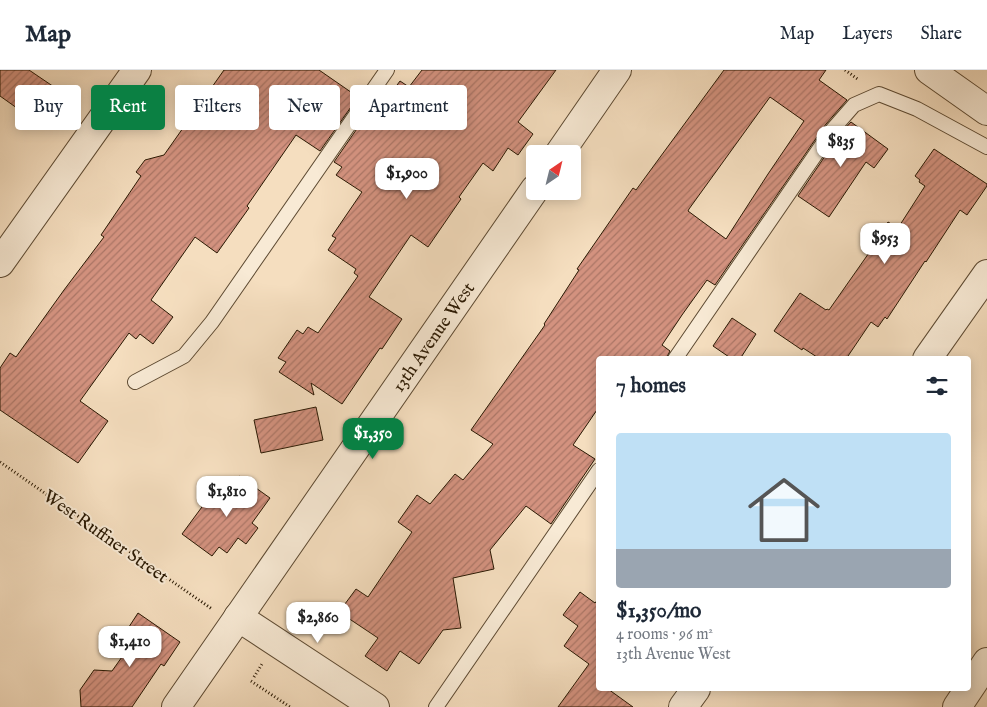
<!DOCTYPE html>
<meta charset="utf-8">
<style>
body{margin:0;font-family:"IM FELL English",serif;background:#f2f2f3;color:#1f2937;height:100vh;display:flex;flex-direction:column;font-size:19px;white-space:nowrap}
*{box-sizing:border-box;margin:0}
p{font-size:16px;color:#747a83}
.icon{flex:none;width:28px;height:28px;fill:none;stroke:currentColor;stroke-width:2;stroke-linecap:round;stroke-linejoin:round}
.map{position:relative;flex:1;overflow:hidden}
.details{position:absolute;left:596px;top:286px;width:375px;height:335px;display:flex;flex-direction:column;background:#fff;border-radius:5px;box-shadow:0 2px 12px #0003}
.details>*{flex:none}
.hud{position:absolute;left:15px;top:15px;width:475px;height:45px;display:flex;gap:10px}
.needle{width:32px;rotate:35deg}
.controls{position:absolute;left:526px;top:75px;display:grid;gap:10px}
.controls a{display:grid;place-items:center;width:55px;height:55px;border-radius:5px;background:#fff;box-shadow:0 2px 12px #0003;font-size:25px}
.price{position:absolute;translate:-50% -42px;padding:0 11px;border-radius:10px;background:#fff;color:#222;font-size:16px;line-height:32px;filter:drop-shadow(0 1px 2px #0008)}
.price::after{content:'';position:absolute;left:50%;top:30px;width:15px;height:11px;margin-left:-8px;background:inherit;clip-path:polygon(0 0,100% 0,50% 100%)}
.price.current{background:#0b8043;color:#fff}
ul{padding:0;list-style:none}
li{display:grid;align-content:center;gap:10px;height:265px;padding:0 20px}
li+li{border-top:1px solid #e0e1e3}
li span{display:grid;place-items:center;height:155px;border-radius:5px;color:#555}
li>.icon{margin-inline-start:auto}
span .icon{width:90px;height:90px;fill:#fffc;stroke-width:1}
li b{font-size:21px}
h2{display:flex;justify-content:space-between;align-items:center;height:60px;padding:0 20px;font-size:21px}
.tag{padding:0 18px;border-radius:5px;background:#fff;box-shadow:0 2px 12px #0003;font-size:18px;line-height:45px}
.tag.current{background:#0b8043;color:#fff}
header{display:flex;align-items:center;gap:30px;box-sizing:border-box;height:70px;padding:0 25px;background:#fff;border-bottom:1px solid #e0e1e3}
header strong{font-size:24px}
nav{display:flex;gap:28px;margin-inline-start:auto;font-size:18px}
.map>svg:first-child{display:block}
.building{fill:url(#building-hatch);stroke:#2a1903;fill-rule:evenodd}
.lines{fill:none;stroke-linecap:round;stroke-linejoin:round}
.service-casing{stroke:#5d4a32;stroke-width:16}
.minor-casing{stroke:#5d4a32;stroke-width:30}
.path{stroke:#2a1903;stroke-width:3;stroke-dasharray:1 2.5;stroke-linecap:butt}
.service{stroke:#f8ead5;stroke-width:14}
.minor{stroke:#f8ead5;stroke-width:28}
.labels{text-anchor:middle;stroke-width:4;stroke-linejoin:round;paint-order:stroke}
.street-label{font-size:18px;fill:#2a1903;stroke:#f8ead5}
</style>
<header>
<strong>Map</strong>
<nav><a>Map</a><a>Layers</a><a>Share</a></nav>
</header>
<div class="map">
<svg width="987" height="637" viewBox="0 0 987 637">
<defs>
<pattern id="building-hatch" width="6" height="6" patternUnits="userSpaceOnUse" patternTransform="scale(1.25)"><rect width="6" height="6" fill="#d3927f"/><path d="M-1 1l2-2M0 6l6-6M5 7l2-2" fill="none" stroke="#ab7666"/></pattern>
</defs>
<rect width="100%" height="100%" fill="#f5debf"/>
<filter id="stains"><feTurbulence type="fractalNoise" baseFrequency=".004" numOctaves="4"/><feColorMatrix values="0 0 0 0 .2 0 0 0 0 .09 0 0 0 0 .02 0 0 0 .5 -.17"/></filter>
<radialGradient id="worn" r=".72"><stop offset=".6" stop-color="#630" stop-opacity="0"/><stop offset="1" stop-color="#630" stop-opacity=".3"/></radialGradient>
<g class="building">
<path d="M0 0H29L60 21 38 53 0 26Z"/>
<path d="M224 0H319L358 27 320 81 296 65 247 136 249 138 217 183 195 167 151 230 173 247 153 274 140 264 136 269 129 263 80 331 108 351 78 393 0 340V298L10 283 16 287 64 220 104 167 101 165 141 106 136 102 145 90 164 85Z"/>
<path d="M422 0H556L518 52 533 64 518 85 508 78 493 101 483 93 459 127 461 129 428 177 411 165 369 227 402 249 382 279 380 278 342 334 311 313 314 325 279 302 286 292 278 288 297 260 303 264 308 257 318 263 358 206 354 203 356 199 328 180 336 168 332 166 362 122 336 105 342 97 334 92 372 37 378 41 400 11 409 17Z"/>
<path d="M724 0H826L819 10 847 30 826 54 715 215 707 210 682 245 662 275 670 281 666 289H599V337L573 375 595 389 551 454 526 436 490 480 494 499 453 508 461 558 443 560 419 594 400 581 387 601 365 586 378 568 339 542 356 519 368 527 412 462 398 452 417 425 430 434 455 404 463 410 493 374 471 360 545 255 544 254 579 200 577 199 633 118 636 120ZM770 27 804 51 768 104 726 169 688 141 689 139Z"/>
<path d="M851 52 888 79 874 98 866 92 829 147 798 126 840 64Z"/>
<path d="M934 79 987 114V116L967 145 960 140 926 192 925 191 887 249 885 247 878 257 871 252 846 289H820L803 278 802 280 774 261 800 223 826 240 827 239 829 240 878 170 876 169 888 152 898 158 925 116 919 112 920 110 915 106Z"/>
<path d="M732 248 756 264 740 289H732L713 276Z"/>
<path d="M316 337 323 370 261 383 254 350Z"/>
<path d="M239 406 270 428 252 453 258 458 246 474 238 468 227 483 219 477 212 486 182 464 213 422 222 429Z"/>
<path d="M580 522 595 533 599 528V619H608L633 637H558L589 594 564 576 578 556 563 545Z"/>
<path d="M138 543 180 572 164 596 161 594 132 637H81L80 620 94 600 112 601 134 570 125 563Z"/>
</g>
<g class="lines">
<defs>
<g id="service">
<path d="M675 289 833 59 854 35 879 24 917 39 987 77"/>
<path d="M135 312 184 286 212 252 387 0"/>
<path d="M436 637 599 400"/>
</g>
<g id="minor">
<path d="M929 0 987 41"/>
<path d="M559 84 617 0"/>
<path d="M0 193 137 0"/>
<path d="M927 289 987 204"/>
<path d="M238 547 375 637"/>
<path d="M176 637 535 119"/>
<path d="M683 637 696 619"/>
<path d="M957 637 987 592"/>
</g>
</defs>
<use href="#service" class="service-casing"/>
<use href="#minor" class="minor-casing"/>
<g class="path">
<path d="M845 0 859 10"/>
<path d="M0 392 212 539"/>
<path d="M254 607 262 594"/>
<path d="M251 611 290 637"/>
</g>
<use href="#service" class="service"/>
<use href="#minor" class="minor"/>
</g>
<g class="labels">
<g class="street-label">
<text transform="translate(433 267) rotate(-55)" y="6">13th Avenue West</text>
<text transform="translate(106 466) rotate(35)" y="6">West Ruffner Street</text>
</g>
</g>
<rect width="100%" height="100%" filter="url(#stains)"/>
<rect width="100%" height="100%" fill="url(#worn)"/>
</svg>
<div class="controls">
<a><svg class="needle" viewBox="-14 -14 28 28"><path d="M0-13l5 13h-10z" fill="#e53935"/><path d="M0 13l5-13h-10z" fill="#747a83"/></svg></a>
</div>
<b class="price" style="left:841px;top:98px">$835</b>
<b class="price" style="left:407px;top:130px">$1,900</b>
<b class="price" style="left:885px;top:195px">$953</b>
<b class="price current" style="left:373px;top:390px">$1,350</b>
<b class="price" style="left:227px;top:448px">$1,810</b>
<b class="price" style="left:318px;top:574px">$2,860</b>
<b class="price" style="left:130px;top:598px">$1,410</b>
<div class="hud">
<a class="tag">Buy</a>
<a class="tag current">Rent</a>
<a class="tag">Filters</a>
<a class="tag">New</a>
<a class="tag">Apartment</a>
</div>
<section class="details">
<h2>7 homes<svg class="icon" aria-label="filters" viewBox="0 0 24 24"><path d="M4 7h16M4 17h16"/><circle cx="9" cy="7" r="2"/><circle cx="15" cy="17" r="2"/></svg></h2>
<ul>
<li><span style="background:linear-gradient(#bfe0f5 75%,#9aa5b1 0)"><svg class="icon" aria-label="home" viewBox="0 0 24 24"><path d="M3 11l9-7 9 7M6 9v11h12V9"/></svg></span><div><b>$1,350/mo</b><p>4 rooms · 96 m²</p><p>13th Avenue West</p></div></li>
</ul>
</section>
</div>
